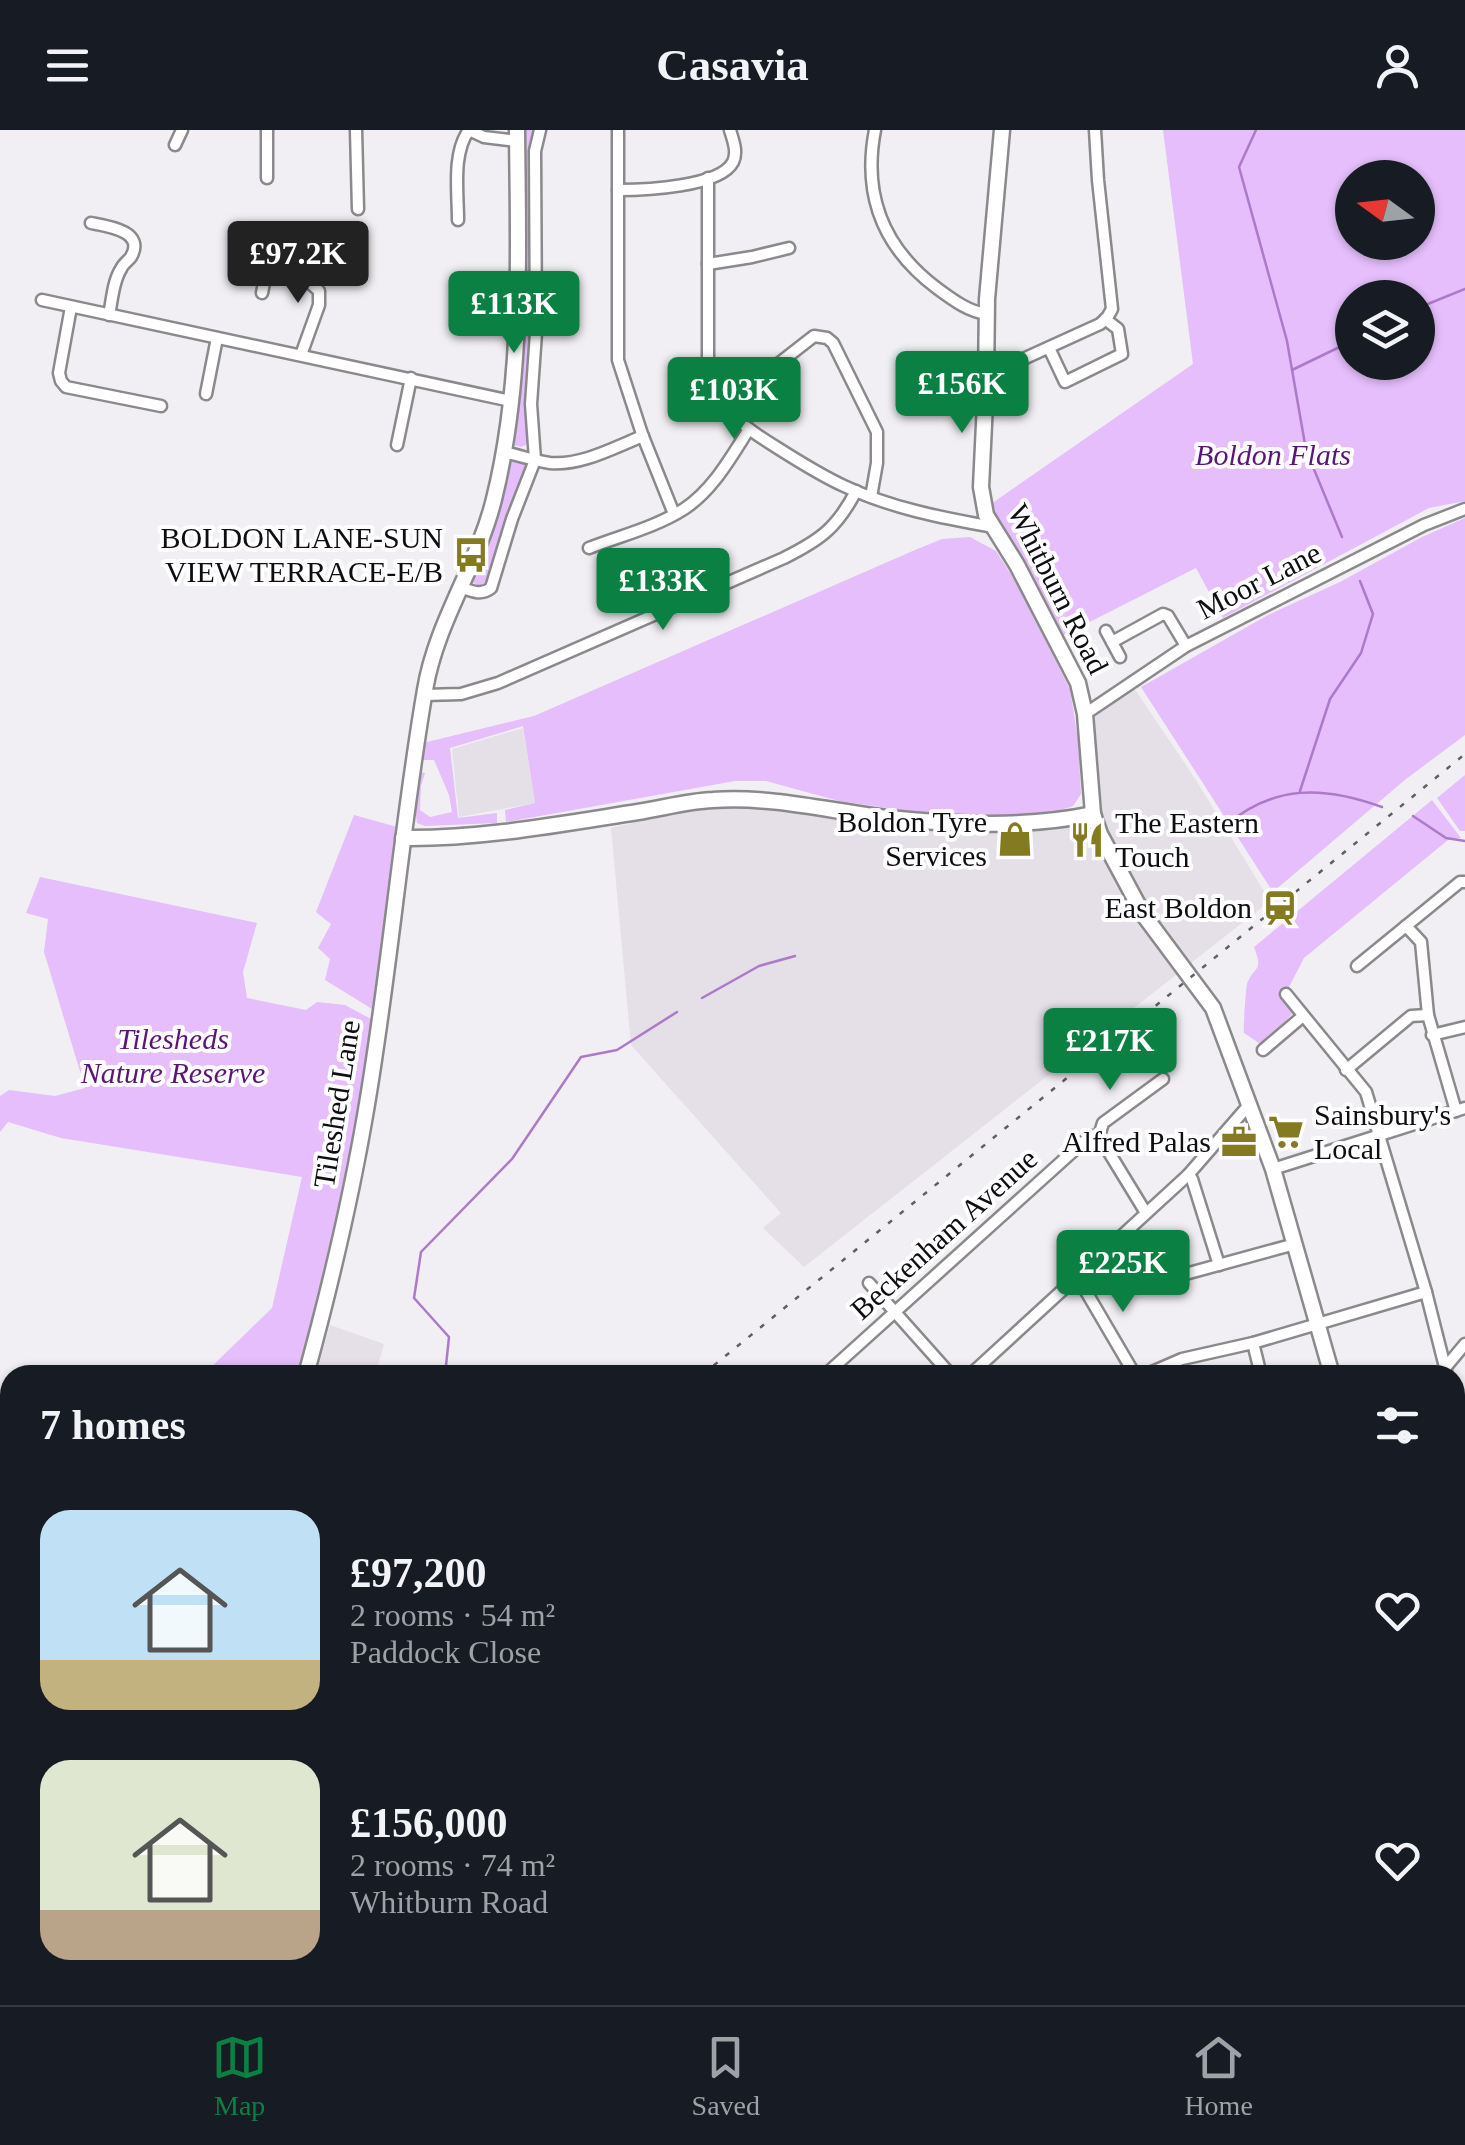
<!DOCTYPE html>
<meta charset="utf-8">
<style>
body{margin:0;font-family:Georgia,serif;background:#20242c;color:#f1f3f6;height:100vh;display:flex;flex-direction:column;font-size:38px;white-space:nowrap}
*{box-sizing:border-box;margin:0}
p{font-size:32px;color:#9ea1a6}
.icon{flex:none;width:55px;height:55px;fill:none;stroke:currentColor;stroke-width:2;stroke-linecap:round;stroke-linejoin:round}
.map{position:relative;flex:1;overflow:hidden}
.sheet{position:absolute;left:0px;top:1235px;width:1465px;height:640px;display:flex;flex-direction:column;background:#171b24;border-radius:30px 30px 0 0;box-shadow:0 2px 8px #0004}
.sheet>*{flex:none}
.needle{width:65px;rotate:285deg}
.fabs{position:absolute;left:1335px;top:30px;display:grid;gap:20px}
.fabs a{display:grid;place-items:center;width:100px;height:100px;border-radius:50%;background:#171b24;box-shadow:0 2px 8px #0004;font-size:50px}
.price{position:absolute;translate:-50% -85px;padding:0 22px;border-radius:10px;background:#0b8043;color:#fff;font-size:32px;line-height:65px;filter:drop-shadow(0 2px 5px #0008)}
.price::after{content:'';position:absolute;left:50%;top:60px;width:30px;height:22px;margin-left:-15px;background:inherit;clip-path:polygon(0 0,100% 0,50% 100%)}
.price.selected{background:#222;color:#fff}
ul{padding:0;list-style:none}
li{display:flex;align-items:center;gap:30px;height:250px;padding:0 40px}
li span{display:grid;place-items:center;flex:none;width:280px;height:200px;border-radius:30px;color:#555}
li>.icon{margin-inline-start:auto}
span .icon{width:120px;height:120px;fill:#fffc;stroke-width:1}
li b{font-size:42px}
h2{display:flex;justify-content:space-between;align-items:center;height:120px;padding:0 40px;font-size:42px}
header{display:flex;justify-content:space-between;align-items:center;height:130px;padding:0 40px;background:#171b24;font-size:45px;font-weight:700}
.tab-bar{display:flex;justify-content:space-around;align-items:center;height:140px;border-top:2px solid #363941;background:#171b24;font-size:28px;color:#9ea1a6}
.tab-bar a{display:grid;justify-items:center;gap:5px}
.tab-bar .selected{color:#0b8043}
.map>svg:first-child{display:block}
.built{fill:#e5dfe8}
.green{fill:#e5befb;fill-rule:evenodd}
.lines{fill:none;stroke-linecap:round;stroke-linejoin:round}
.stream{stroke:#ad79c9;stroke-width:2.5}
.street-casing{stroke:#8b898c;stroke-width:15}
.secondary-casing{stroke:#8b898c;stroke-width:19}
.primary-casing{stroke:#6e517f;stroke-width:20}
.street{stroke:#fff;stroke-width:10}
.secondary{stroke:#fff;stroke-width:14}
.primary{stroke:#c7acd6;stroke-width:15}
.rail{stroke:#5f5f61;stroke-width:2.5;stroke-dasharray:5 10;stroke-linecap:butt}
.labels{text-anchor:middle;stroke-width:8;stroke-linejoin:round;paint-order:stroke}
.park-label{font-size:30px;font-style:italic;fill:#5a1677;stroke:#fefdff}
.poi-label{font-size:30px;fill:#0e0e0f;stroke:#fefdff;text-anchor:end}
.street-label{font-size:30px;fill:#0e0e0f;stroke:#fefdff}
</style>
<header><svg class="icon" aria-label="menu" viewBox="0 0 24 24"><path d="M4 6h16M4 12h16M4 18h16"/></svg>Casavia<svg class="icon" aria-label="person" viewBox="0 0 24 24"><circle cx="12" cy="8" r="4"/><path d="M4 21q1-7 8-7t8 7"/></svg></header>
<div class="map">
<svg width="1465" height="1875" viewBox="0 0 1465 1875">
<rect width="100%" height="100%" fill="#f1eff3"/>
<g class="built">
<path d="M1134 558 1196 650 1270 771 804 1137 763 1098 781 1083 631 915 611 698 714 675 781 673 985 699 1089 694 1092 588Z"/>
<path d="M523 598 535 673 459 687 452 619Z"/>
<path d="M330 1195 384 1214 375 1245H316Z"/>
</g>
<g class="green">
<path d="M525 0H533L530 16C531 98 532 180 526 262 525 280 530 297 526 315L521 317 511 314 524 190Z"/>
<path d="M1163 0H1465V371L1429 378 1223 488 1196 438 1062 506 988 376 1193 234ZM1352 48H1418V112H1352ZM1352 168H1418V232H1352Z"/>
<path d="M512 328 524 329 528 339 503 394 486 453 478 456 472 451 473 442Z"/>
<path d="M1465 388V605L1406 649 1273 762 1141 557 1268 485 1340 452 1422 407Z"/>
<path d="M970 407 996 421 1014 449 1070 559 1078 610 1081 664 1073 676 1046 685 942 686 839 671 766 651H735L506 692 505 680 535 673 523 596 450 618 458 688 497 683V693L425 696 417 693 414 672 420 642 425 643 421 656 420 680 430 687 452 682 449 665 434 630H420L423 613 534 586 915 420 942 409Z"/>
<path d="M1465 645V701H1460L1437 668Z"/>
<path d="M1432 670 1461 708 1448 710 1304 828 1289 857 1282 862 1294 882 1267 910 1259 913 1244 903C1243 899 1246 859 1247 854 1254 835 1264 843 1254 817Z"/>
<path d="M354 685 397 697 372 879 325 850 330 829 318 818 331 794 316 782Z"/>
<path d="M40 747 257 793 243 842 247 868 306 880 317 872 345 875 371 889 358 978 329 1132 297 1245H203L272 1178 302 1047 61 1008 8 992 0 1002V966L9 960 55 966 85 958 44 822 48 789 26 783Z"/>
<path d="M0 1297 10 1300V1623L0 1628Z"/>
<path d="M10 1655V1791L0 1799V1658Z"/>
<path d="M1455 1780 1465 1784V1875H1381L1382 1865H1455Z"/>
<path d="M0 1852 10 1853V1865H168L181 1875H0Z"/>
<path d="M281 1865H725L720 1875H304Z"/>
</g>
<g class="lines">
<g class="stream">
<path d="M1256 0 1239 37 1287 211 1306 320 1342 407"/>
<path d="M1418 178 1465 159"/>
<path d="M1292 240 1352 211"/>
<path d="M1300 661 1330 569 1361 523 1373 484 1360 451"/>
<path d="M1413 686 1446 708 1465 711"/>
<path d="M1225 696C1274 654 1324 656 1382 677"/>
<path d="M702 868 759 836 795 826"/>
<path d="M445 1245 449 1207 414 1168 421 1122 512 1029 581 927 617 920 677 882"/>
<path d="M229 1875 230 1869"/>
</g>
<defs>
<g id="street">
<path d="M356 0 358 79"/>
<path d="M469 0 484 7 517 11"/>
<path d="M618 0V230L642 304 674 384"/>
<path d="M875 0C862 67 884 119 938 159 953 170 969 182 987 184"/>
<path d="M175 15 182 0"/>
<path d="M267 48V0"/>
<path d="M708 48V238C714 277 745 298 776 317 798 331 820 345 844 356 891 378 942 388 994 397"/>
<path d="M618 60C644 60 720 57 733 32 738 22 733 10 730 0"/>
<path d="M458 90C458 62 452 23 469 0"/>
<path d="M91 93C107 96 146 101 131 127 128 131 123 134 121 139 113 151 112 171 109 185"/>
<path d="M708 134 752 127 789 118"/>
<path d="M266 141 308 151 319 161V175L301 225"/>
<path d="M262 163 270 122"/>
<path d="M42 170 511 271"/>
<path d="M71 177 59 243 61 251 66 257 161 276"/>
<path d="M1049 218 1065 252 1122 224 1118 199 1105 189"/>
<path d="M986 246 1100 194 1107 188 1112 179 1098 50 1095 0"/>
<path d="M206 264 217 208"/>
<path d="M730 283 773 238 814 206 827 208 833 213 877 302V333L871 367"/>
<path d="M397 315 411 248"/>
<path d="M503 322C519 325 534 331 550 333 581 336 615 317 643 306"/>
<path d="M589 418C620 406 656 397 684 379 713 360 731 327 749 299"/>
<path d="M460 457C471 461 481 466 491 458L512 389 535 330 531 274 536 203 535 21 540 0"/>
<path d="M1106 501 1120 527"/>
<path d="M1112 512 1163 484 1168 486 1186 516"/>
<path d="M424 565 461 564 498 553 784 428C820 410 837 398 856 361"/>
<path d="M1085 584 1186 516 1424 395 1465 379"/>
<path d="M1406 796 1421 812 1428 885 1456 981"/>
<path d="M1357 836 1460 752H1465"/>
<path d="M1286 864 1366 962 1426 1162 1447 1245"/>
<path d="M1432 905 1465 897"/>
<path d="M1263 920 1303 886"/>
<path d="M1346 940 1411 886 1428 885"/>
<path d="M1099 1006 1146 1083"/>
<path d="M1099 1006 1103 993 1163 949"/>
<path d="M1273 1039 1465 978"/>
<path d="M1188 1045 1192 1049 1219 1135"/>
<path d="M1189 1143 1295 1114"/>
<path d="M1077 1146 1135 1245"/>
<path d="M869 1153 951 1245"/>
<path d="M1253 1213 1261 1245"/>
<path d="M1445 1238 1465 1214"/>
<path d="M825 1245 1090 1006H1099"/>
<path d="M970 1245 1188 1045 1248 976"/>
<path d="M1145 1245 1182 1229 1253 1213 1426 1162"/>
<path d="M1455 1273 1465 1308"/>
<path d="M1455 1528 1465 1531"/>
<path d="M1455 1710 1465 1704"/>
<path d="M827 1865 844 1875"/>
<path d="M1311 1865 1338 1875"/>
<path d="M1125 1874 1131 1865"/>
<path d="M768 1875 778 1865"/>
<path d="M940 1875 949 1865"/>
<path d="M1079 1875 1085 1865"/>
<path d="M1236 1875 1241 1865"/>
<path d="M1294 1875 1299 1865"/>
</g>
<g id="secondary">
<path d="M1002 0 987 169 986 252 981 357 986 385 1017 435 1078 553 1085 584 1093 684 1100 704 1143 784 1213 878 1273 1039 1332 1245"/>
<path d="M403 708C481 709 561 694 638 682 663 678 688 671 713 670 773 666 829 681 888 688 957 695 1024 698 1093 684"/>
<path d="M306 1245C330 1157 351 1069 366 980 390 841 401 699 425 560 436 492 478 435 494 369 524 248 518 123 517 0"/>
<path d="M0 1841 10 1842"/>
<path d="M205 1875 206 1865"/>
</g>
<g id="primary">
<path d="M1455 1385 1465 1372"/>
<path d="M1193 1875 1198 1865"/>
</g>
</defs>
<use href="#street" class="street-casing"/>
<use href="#secondary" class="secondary-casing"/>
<use href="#primary" class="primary-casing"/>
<use href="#street" class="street"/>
<use href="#secondary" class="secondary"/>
<use href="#primary" class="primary"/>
<g class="rail">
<path d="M702 1245 1465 624"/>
<path d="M0 1822 10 1814"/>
</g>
</g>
<defs>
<symbol id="bus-bare" viewBox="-9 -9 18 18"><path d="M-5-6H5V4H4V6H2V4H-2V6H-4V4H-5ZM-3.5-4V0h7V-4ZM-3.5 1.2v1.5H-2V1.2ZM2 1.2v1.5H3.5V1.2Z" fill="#847a1f" stroke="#fefdff" stroke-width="2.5" paint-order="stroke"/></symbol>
<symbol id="shop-bare" viewBox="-9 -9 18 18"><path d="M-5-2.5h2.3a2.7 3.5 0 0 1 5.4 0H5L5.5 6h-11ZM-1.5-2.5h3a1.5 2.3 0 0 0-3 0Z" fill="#847a1f" stroke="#fefdff" stroke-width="2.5" paint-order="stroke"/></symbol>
<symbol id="restaurant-bare" viewBox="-9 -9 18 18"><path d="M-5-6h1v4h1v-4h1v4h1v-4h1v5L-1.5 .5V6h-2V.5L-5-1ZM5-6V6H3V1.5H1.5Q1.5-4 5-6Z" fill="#847a1f" stroke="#fefdff" stroke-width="2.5" paint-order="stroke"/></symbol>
<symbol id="station-bare" viewBox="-9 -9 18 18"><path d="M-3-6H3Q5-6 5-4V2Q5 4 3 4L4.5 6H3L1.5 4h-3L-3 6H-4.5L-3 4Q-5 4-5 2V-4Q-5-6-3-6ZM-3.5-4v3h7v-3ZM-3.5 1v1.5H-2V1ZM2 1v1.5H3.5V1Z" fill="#847a1f" stroke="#fefdff" stroke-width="2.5" paint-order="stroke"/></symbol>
<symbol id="supermarket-bare" viewBox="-9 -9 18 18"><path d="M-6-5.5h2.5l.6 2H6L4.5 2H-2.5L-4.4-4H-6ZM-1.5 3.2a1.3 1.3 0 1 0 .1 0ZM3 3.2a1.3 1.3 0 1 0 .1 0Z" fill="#847a1f" stroke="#fefdff" stroke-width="2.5" paint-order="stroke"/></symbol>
<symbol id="office-bare" viewBox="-9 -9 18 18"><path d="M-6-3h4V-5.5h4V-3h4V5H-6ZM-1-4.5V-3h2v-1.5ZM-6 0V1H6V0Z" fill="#847a1f" stroke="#fefdff" stroke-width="2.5" paint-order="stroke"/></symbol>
</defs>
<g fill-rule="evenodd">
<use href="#bus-bare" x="446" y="400" width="50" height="50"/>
<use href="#shop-bare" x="990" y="684" width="50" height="50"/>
<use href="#restaurant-bare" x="1062" y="685" width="50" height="50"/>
<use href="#station-bare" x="1255" y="753" width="50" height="50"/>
<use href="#supermarket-bare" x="1261" y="977" width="50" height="50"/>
<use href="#office-bare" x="1214" y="987" width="50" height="50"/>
</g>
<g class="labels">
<g class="park-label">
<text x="1273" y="335">Boldon Flats</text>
<text x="173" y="919">Tilesheds<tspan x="173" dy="34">Nature Reserve</tspan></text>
</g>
<g class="poi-label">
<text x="443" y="418">BOLDON LANE-SUN<tspan x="443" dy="34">VIEW TERRACE-E/B</tspan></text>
<text x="987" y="702">Boldon Tyre<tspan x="987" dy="34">Services</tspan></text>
<text x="1115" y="703" text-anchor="start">The Eastern<tspan x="1115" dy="34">Touch</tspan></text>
<text x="1252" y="788">East Boldon</text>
<text x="1314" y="995" text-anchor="start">Sainsbury's<tspan x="1314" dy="34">Local</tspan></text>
<text x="1211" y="1022">Alfred Palas</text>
</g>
<g class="street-label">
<text transform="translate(1259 451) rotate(-27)" y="10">Moor Lane</text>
<text transform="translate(1058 459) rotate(63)" y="10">Whitburn Road</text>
<text transform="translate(337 974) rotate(-81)" y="10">Tileshed Lane</text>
<text transform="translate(944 1104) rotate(-42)" y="10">Beckenham Avenue</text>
</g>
</g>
</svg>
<div class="fabs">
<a><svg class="needle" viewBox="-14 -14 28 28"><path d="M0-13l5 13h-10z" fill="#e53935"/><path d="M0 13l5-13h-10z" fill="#9ea1a6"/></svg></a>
<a><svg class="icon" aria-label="layers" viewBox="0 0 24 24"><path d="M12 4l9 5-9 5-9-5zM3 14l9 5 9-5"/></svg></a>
</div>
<b class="price selected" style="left:298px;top:176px">£97.2K</b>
<b class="price" style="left:514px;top:226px">£113K</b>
<b class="price" style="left:962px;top:306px">£156K</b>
<b class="price" style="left:734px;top:312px">£103K</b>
<b class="price" style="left:663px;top:503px">£133K</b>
<b class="price" style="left:1110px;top:963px">£217K</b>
<b class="price" style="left:1123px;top:1185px">£225K</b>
<section class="sheet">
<h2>7 homes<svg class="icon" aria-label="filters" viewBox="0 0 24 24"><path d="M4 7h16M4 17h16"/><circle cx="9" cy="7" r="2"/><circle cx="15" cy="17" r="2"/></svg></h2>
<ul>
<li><span style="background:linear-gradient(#bfe0f5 75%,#c2b280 0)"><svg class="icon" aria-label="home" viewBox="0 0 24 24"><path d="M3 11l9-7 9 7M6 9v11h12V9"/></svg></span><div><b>£97,200</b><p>2 rooms · 54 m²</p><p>Paddock Close</p></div><svg class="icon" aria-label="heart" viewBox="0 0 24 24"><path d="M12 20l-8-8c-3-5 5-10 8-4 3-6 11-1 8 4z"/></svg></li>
<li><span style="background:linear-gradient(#dfe7d0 75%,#b9a48a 0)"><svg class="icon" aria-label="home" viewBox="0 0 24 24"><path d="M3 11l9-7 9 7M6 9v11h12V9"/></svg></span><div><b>£156,000</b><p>2 rooms · 74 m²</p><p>Whitburn Road</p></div><svg class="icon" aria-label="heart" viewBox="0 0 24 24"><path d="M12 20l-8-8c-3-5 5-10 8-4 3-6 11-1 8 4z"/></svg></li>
</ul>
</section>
</div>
<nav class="tab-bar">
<a class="selected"><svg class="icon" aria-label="map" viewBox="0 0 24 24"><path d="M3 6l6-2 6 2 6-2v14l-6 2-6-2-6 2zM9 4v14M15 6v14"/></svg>Map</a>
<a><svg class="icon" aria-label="saved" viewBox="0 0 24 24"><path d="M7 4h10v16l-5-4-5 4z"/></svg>Saved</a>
<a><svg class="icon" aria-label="home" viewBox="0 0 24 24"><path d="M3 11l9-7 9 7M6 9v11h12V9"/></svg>Home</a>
</nav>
